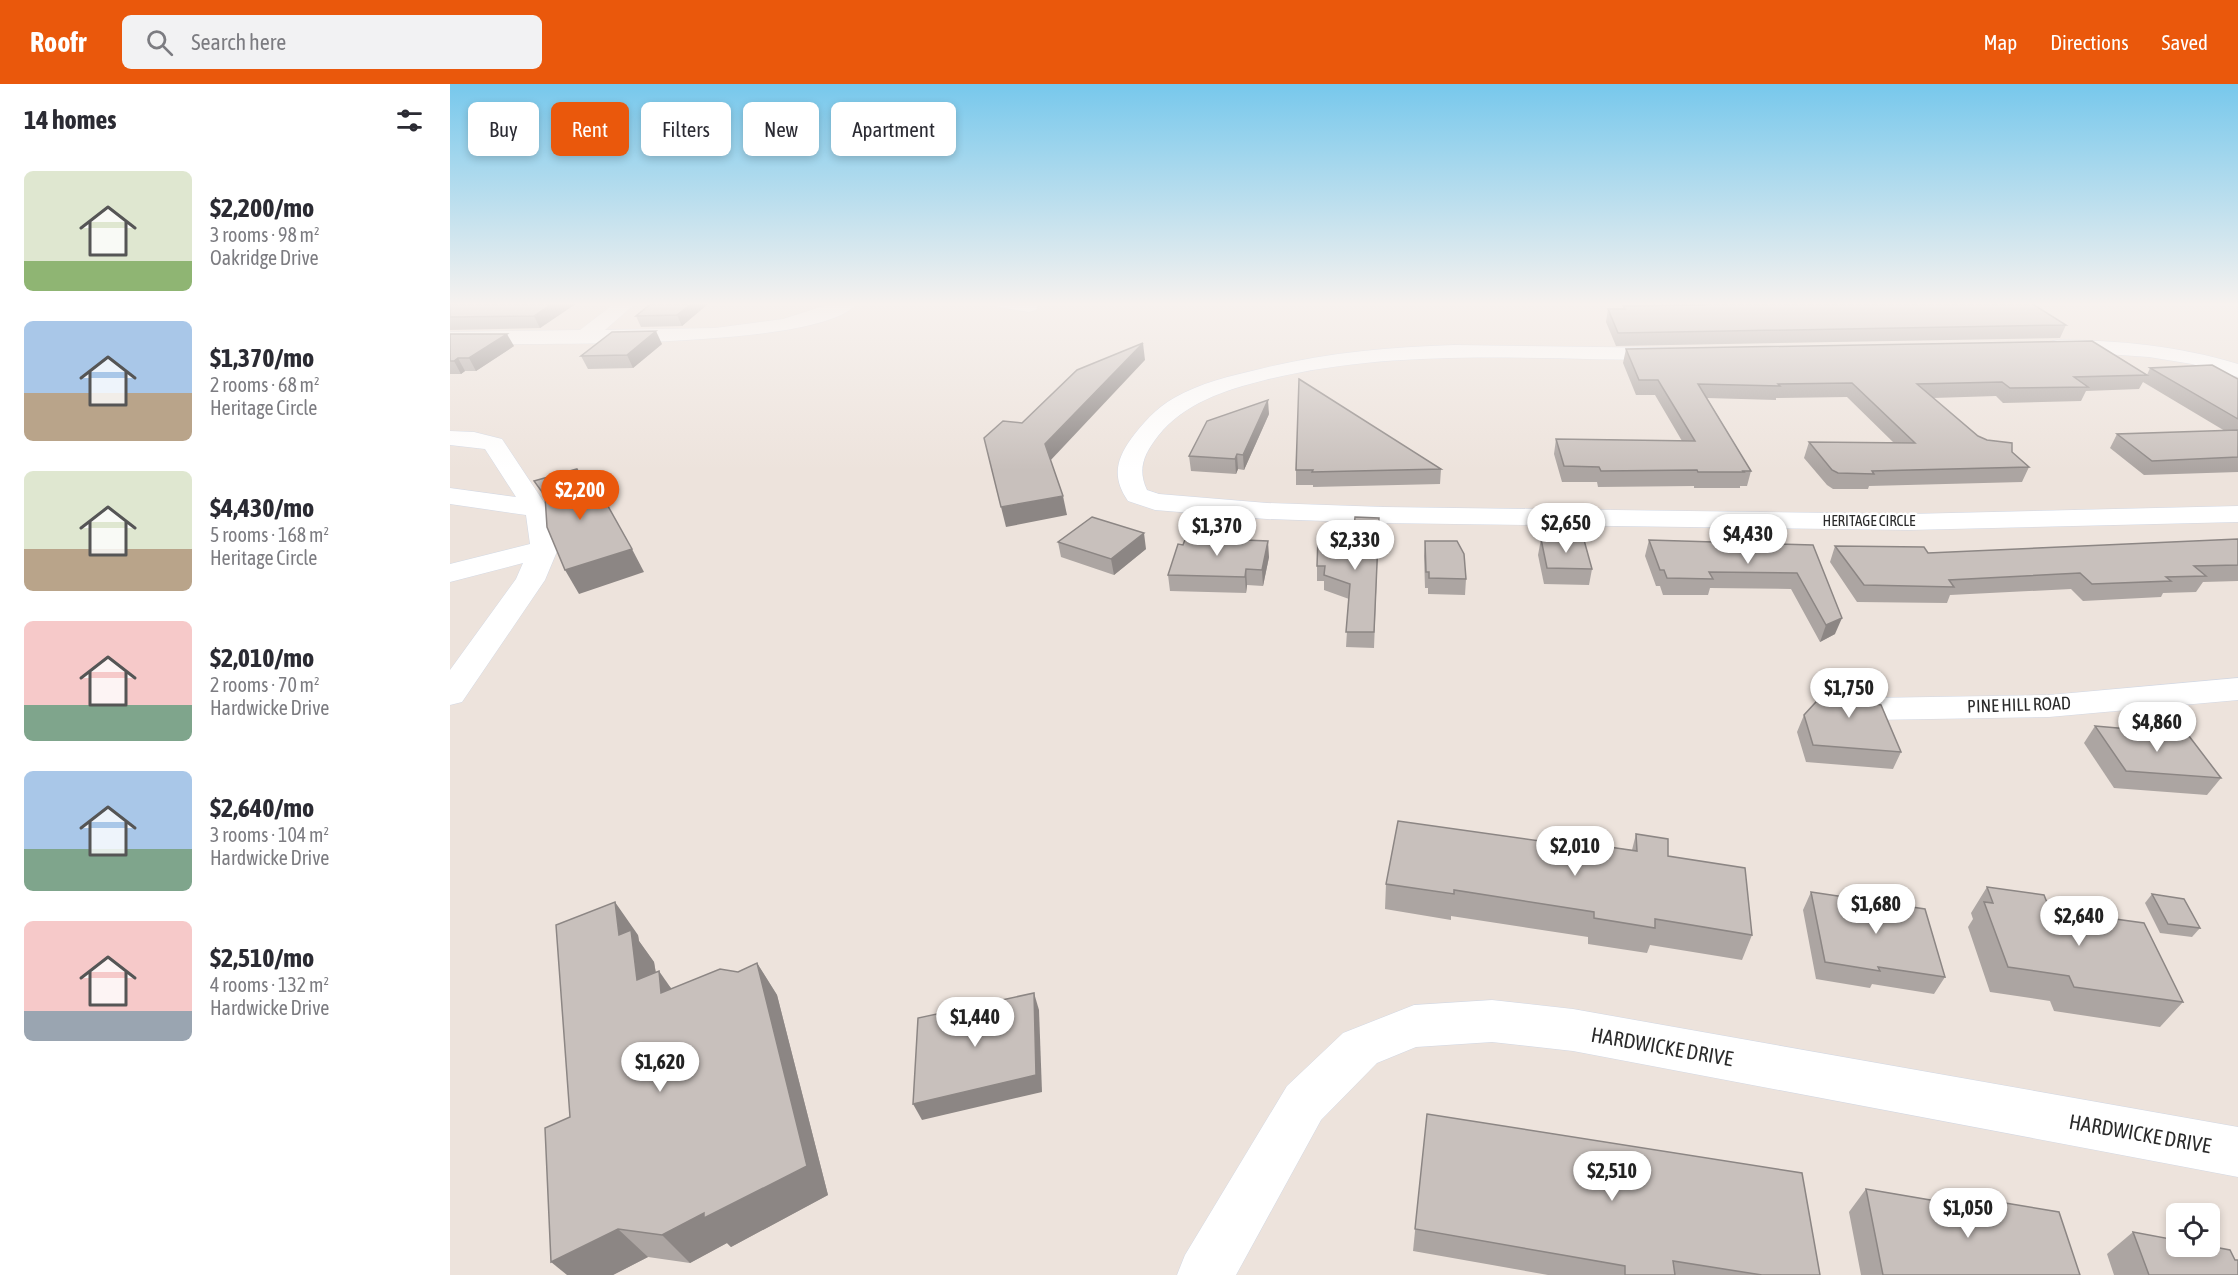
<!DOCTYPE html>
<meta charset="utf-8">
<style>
body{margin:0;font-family:"Asap Condensed",sans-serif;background:#f2f2f3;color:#2b2b33;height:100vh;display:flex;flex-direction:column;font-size:22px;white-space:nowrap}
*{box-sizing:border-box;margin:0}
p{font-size:20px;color:#7c7c81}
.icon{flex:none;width:33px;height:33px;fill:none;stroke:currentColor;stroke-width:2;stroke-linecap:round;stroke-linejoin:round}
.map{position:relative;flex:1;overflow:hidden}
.details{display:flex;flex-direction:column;background:#fff;width:450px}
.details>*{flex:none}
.guide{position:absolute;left:18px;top:18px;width:570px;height:54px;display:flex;gap:12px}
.buttons{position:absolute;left:1716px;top:1119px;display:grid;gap:12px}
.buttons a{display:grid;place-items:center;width:54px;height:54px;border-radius:9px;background:#fff;box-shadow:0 3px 9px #0003;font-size:30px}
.price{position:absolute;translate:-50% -51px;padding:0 14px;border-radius:21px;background:#fff;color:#222;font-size:20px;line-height:39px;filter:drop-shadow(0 2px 3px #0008)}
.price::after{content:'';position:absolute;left:50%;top:36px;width:18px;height:14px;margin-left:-9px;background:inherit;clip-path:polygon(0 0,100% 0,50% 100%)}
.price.selected{background:#ea580c;color:#fff}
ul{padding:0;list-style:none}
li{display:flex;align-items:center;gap:18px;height:150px;padding:0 24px}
li span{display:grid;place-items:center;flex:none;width:168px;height:120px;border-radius:9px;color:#555}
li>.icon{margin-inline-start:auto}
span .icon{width:72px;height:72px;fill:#fffc;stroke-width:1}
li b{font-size:26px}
h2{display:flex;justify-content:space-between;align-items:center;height:72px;padding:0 24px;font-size:26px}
.pill{padding:0 21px;border-radius:9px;background:#fff;box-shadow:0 3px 9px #0003;font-size:21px;line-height:54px}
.pill.selected{background:#ea580c;color:#fff}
header{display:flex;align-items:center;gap:36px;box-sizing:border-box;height:84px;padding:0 30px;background:#ea580c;color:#fff}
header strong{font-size:28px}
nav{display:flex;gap:33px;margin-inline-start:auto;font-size:21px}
.search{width:420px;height:54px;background:#f2f2f3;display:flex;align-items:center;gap:15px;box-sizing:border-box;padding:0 21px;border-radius:9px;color:#7c7c81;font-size:22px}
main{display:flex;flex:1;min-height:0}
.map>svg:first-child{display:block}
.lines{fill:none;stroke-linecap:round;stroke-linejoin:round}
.minor-casing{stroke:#d2d8e4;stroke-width:1}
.minor{fill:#fff;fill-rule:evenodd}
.wall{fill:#aca5a2}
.shaded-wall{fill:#8c8684}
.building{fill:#c8c0bc;stroke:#8c8684;stroke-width:1.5}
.labels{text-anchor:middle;stroke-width:5;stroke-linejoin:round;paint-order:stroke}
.far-street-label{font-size:15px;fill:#2b2b2b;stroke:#fff}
.street-label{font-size:18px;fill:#2b2b2b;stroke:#fff}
.near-street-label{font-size:21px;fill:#2b2b2b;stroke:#fff}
</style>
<header>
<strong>Roofr</strong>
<div class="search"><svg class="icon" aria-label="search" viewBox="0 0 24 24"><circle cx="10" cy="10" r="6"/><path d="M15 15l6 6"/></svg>Search here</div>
<nav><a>Map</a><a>Directions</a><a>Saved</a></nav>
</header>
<main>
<section class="details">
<h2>14 homes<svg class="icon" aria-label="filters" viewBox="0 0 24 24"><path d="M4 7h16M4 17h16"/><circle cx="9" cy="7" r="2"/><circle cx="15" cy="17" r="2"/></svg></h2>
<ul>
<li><span style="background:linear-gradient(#dfe7d0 75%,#8fb573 0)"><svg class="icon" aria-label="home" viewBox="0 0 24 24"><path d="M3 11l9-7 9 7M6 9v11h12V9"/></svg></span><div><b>$2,200/mo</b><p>3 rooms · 98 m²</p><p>Oakridge Drive</p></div></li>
<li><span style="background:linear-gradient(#a9c7e8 60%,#b9a48a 0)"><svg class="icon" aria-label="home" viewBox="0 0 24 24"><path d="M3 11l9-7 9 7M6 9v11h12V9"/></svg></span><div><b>$1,370/mo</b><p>2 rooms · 68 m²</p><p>Heritage Circle</p></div></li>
<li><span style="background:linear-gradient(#dfe7d0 65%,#b9a48a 0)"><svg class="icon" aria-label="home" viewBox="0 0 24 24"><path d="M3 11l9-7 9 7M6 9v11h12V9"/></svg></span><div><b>$4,430/mo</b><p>5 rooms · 168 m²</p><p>Heritage Circle</p></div></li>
<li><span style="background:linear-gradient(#f6c9c9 70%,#7fa58c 0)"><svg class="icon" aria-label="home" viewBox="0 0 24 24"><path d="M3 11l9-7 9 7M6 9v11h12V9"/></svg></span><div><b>$2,010/mo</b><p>2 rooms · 70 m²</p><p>Hardwicke Drive</p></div></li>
<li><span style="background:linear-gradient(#a9c7e8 65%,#7fa58c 0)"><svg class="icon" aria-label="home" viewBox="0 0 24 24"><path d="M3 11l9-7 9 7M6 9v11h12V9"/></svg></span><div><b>$2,640/mo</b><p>3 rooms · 104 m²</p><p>Hardwicke Drive</p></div></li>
<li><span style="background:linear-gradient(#f6c9c9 75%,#9aa5b1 0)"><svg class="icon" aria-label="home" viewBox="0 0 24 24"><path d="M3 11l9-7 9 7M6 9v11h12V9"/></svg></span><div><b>$2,510/mo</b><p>4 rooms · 132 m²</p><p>Hardwicke Drive</p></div></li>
</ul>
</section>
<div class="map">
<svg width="1788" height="1191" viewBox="0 0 1788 1191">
<rect width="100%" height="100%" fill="#ede3dc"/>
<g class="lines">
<defs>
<g id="minor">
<path d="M165 219H186L155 246 265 244 333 235 383 219H407C374 267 65 259 0 260V248L130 246Z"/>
<path d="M546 219H586L588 222 586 226 579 228 548 223Z"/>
<path d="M1607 256C1669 256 1729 262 1788 280V293L1742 280 1699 273 1600 266 1597 262 1600 258Z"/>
<path d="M1004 261 1219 264 1226 266 1229 270 1226 274 1219 276C1083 276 948 263 815 296 775 306 734 319 708 352 694 370 687 385 697 406L709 410 817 419 934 423 1459 430 1788 422V438L1459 446 934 439 817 435 705 426 678 417C662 394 666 376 681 355 693 339 706 324 724 314 750 299 780 292 810 285 874 269 937 263 1004 261Z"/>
<path d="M0 347 24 348 52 355 105 435 108 465 95 496 12 618 0 621V586L66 495 73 479 0 498V480L80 460 76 431 0 420V404L66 413 35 365 0 361Z"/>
<path d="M1788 594V616L1599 633 1421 636 1409 633 1404 625 1409 617 1421 614 1599 611Z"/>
<path d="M1042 916 1123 925 1788 1043V1093L1123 967 1042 958 966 963 927 979 871 1036 786 1191H727L735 1171 837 1002 893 949 964 921Z"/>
</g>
</defs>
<use href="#minor" class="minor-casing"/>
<use href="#minor" class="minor"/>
</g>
<g class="wall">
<path d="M0 219H127L90 244 0 246Z"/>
<path d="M259 219 232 242 191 243 186 232Z"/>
<path d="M1252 219H1581L1616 241 1610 254 1166 262 1156 238 1158 225H1173V222L1251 221Z"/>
<path d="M0 250 64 262 26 287H15L11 290H0Z"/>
<path d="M212 260 183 284 138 285 131 272Z"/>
<path d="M1176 265 1697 291 1700 284 1788 295V388L1694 391 1660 364 1667 350 1775 347 1693 298 1689 305 1636 307 1631 317 1553 319 1546 312 1483 314 1528 352 1562 368 1579 383 1572 398 1419 402 1418 405H1383L1377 401 1354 374 1359 358 1444 359 1397 313 1326 314V316L1257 314 1301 387 1297 402H1290V404H1244V402L1148 403 1147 398H1112L1104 370 1106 355 1232 357 1205 311H1186L1173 279Z"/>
<path d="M819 330 794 386 788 385 786 390 741 387 739 372Z"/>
<path d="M991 385 990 400 863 403V401H846V386Z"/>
<path d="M929 434 924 564 896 563 899 515 874 506V497H867V482Z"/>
<path d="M772 455 819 473 813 502 797 501 796 509 720 507 718 491 733 461Z"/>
<path d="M1091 455 1142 485 1139 501 1094 500 1088 471Z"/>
<path d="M1788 455V497L1753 498 1746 508 1713 509 1711 513 1633 517 1621 505 1500 511 1497 519 1407 518 1380 478 1385 462 1478 469Z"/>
<path d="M1199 456 1363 461 1385 550 1370 558 1341 505 1260 504 1258 511H1213L1210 502H1206L1195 472Z"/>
<path d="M975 457 1016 495 1015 511 978 510V504H975L974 472Z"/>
<path d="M608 458 696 465 664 491 611 473Z"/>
<path d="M1371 593 1415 598 1410 610 1451 668 1443 685 1356 678 1347 648 1354 631 1367 617 1364 609Z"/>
<path d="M1645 642 1715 651 1771 694 1757 711 1664 704 1634 659Z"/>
<path d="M1186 750 1218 772 1302 851 1292 876 1200 861 1197 869 1138 860V853L1001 832V836L935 825 936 800 1145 765 1146 761 1182 766Z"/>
<path d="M1537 803 1600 826 1733 918 1710 943 1604 927 1600 917 1540 908 1518 843 1523 835 1521 829Z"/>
<path d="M1361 808 1495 893 1484 910 1422 900 1420 904 1366 895 1353 826Z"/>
<path d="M1702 810 1750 844 1742 853 1710 849 1695 819Z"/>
<path d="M188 851 189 857 204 878 206 889 222 905 288 888 307 879 327 911 378 1111 281 1163 277 1159 240 1179 198 1173 163 1191 120 1033Z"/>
<path d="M977 1030 1370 1191H1098L963 1167Z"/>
<path d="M1416 1105 1535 1125 1543 1117 1630 1191H1411L1399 1128Z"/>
<path d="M1683 1148 1785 1176 1788 1191H1664L1657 1170Z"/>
</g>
<g class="shaded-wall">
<path d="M103 219H127L90 244 84 232Z"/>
<path d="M242 219H259L232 242 227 231Z"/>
<path d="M206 247 212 260 183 284 177 271Z"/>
<path d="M57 250 64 262 26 287 19 274Z"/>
<path d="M693 259 695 276 599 378 595 360Z"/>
<path d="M8 274 15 287 11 290 4 277Z"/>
<path d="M818 316 819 330 794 386 793 371Z"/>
<path d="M787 370 788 385 786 390 785 375Z"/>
<path d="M613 412 617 431 556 443 551 423Z"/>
<path d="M694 449 696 465 664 491 661 475Z"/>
<path d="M818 457 819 473 813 502 812 486Z"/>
<path d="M182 465 194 488 129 510 115 486Z"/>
<path d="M796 485 797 501 796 509 795 493Z"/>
<path d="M1392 534 1385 550 1370 558 1376 541Z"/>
<path d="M165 818 188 851 189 857 204 878 212 928 187 896 169 851Z"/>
<path d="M307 879 327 911 378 1111 281 1163 277 1159 240 1179 212 1151Z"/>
<path d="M209 887 232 920 211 909Z"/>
<path d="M584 909 589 926 592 1008 472 1036 463 1020Z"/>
<path d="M168 1145 198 1173 163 1191H117L101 1178Z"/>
</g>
<g class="building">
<path d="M0 219H103L84 232 0 233Z"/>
<path d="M202 219H242L227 231 186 232Z"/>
<path d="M1253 219H1581L1616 241 1168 249 1158 225H1175L1173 222 1254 221Z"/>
<path d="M206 247 177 271 131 272 162 248Z"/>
<path d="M0 250H57L19 274H8L4 277H0Z"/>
<path d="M1642 257 1697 291 1624 293 1638 303 1560 304 1552 298 1467 300 1528 352 1537 356 1562 359V368L1579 383 1422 387 1424 390 1388 389 1382 386 1359 358 1465 359 1402 299 1328 300 1330 302 1248 300 1301 387H1293L1294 388H1248L1247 386 1151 387 1149 383 1114 382 1106 355 1245 357 1208 296H1189L1176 265Z"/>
<path d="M693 259 595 360 613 412 551 423 534 354 553 337 572 339 627 286Z"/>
<path d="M1762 281 1788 295V335L1700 284Z"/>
<path d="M849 295 991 385 862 388 863 386H846Z"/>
<path d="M818 316 793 371 787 370 785 375 739 372 757 337Z"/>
<path d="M1788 346V373L1702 377 1667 350Z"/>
<path d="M127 385 145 417 154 415 182 465 115 486 97 443 95 412 84 397Z"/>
<path d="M642 433 694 449 661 475 608 458Z"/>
<path d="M905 433 929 434 924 548H896L900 500 874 491 875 482H867L868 454 903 455Z"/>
<path d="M737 450 772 451 771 455 818 457 812 486 796 485 795 493 718 491 728 460 733 461Z"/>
<path d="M1091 455 1134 456 1142 485 1097 484Z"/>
<path d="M1788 455V481L1744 482 1756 492 1716 493 1721 497 1642 500 1630 489 1499 496 1504 503 1414 501 1385 462 1474 463 1478 469Z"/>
<path d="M1199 456 1363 461 1392 534 1376 541 1347 489 1259 488 1263 495 1217 494 1214 486H1210Z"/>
<path d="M975 457H1007L1014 470 1016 495 979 494V488H976Z"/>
<path d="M1371 593 1410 595 1415 598 1409 609 1416 618 1431 621 1451 668 1363 661 1354 631 1376 607Z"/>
<path d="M1645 642 1713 648 1715 651 1739 652 1771 694 1676 687Z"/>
<path d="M948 737 1146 765V761L1187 767 1186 750 1218 755V772L1295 784 1302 851 1205 835V844L1144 834V828L1004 806V810L936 800Z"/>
<path d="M1537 803 1594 811 1600 826 1694 839 1733 918 1624 903 1619 892 1558 883 1534 818 1543 819Z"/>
<path d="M1361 808 1475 825 1495 893 1428 883 1430 887 1375 878Z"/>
<path d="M1702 810 1734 815 1750 844 1718 840Z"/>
<path d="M165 818 169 851 181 846 187 896 209 887 211 909 270 885 288 888 307 879 357 1082 254 1134V1129L212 1151 168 1145 101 1178 95 1044 120 1033 106 841Z"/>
<path d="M584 909 586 991 463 1020 468 934Z"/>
<path d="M977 1030 1352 1089 1370 1191H1312L1223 1177 1225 1191H1175V1182L965 1145Z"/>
<path d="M1416 1105 1545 1127 1543 1117 1609 1128 1630 1191H1433Z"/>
<path d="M1683 1148 1726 1156V1162H1759L1780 1166 1785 1176H1788V1191H1699Z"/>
</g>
<linearGradient id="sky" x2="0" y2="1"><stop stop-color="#77c8ec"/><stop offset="0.57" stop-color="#f7f2ef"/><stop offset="1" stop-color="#f7f2ef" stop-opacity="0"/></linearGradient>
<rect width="1788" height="386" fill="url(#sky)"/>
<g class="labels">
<g class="far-street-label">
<text x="1419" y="442">HERITAGE CIRCLE</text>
</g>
<g class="street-label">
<text transform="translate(1569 621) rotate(-2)" y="6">PINE HILL ROAD</text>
</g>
<g class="near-street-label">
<text transform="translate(1212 963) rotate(10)" y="7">HARDWICKE DRIVE</text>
<text transform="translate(1690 1050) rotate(10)" y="7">HARDWICKE DRIVE</text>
</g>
</g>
</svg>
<div class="buttons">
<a><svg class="icon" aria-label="locate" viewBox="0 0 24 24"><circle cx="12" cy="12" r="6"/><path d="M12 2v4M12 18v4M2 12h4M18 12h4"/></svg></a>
</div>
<b class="price selected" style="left:130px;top:437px">$2,200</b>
<b class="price" style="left:1116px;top:470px">$2,650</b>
<b class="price" style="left:767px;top:473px">$1,370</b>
<b class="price" style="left:1298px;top:481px">$4,430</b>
<b class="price" style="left:905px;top:487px">$2,330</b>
<b class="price" style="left:1399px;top:635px">$1,750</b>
<b class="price" style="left:1707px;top:669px">$4,860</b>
<b class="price" style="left:1125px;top:793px">$2,010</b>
<b class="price" style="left:1426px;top:851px">$1,680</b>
<b class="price" style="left:1629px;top:863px">$2,640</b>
<b class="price" style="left:525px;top:964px">$1,440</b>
<b class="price" style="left:210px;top:1009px">$1,620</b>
<b class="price" style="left:1162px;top:1118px">$2,510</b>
<b class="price" style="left:1518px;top:1155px">$1,050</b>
<div class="guide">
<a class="pill">Buy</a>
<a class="pill selected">Rent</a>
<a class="pill">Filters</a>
<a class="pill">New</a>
<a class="pill">Apartment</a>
</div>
</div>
</main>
